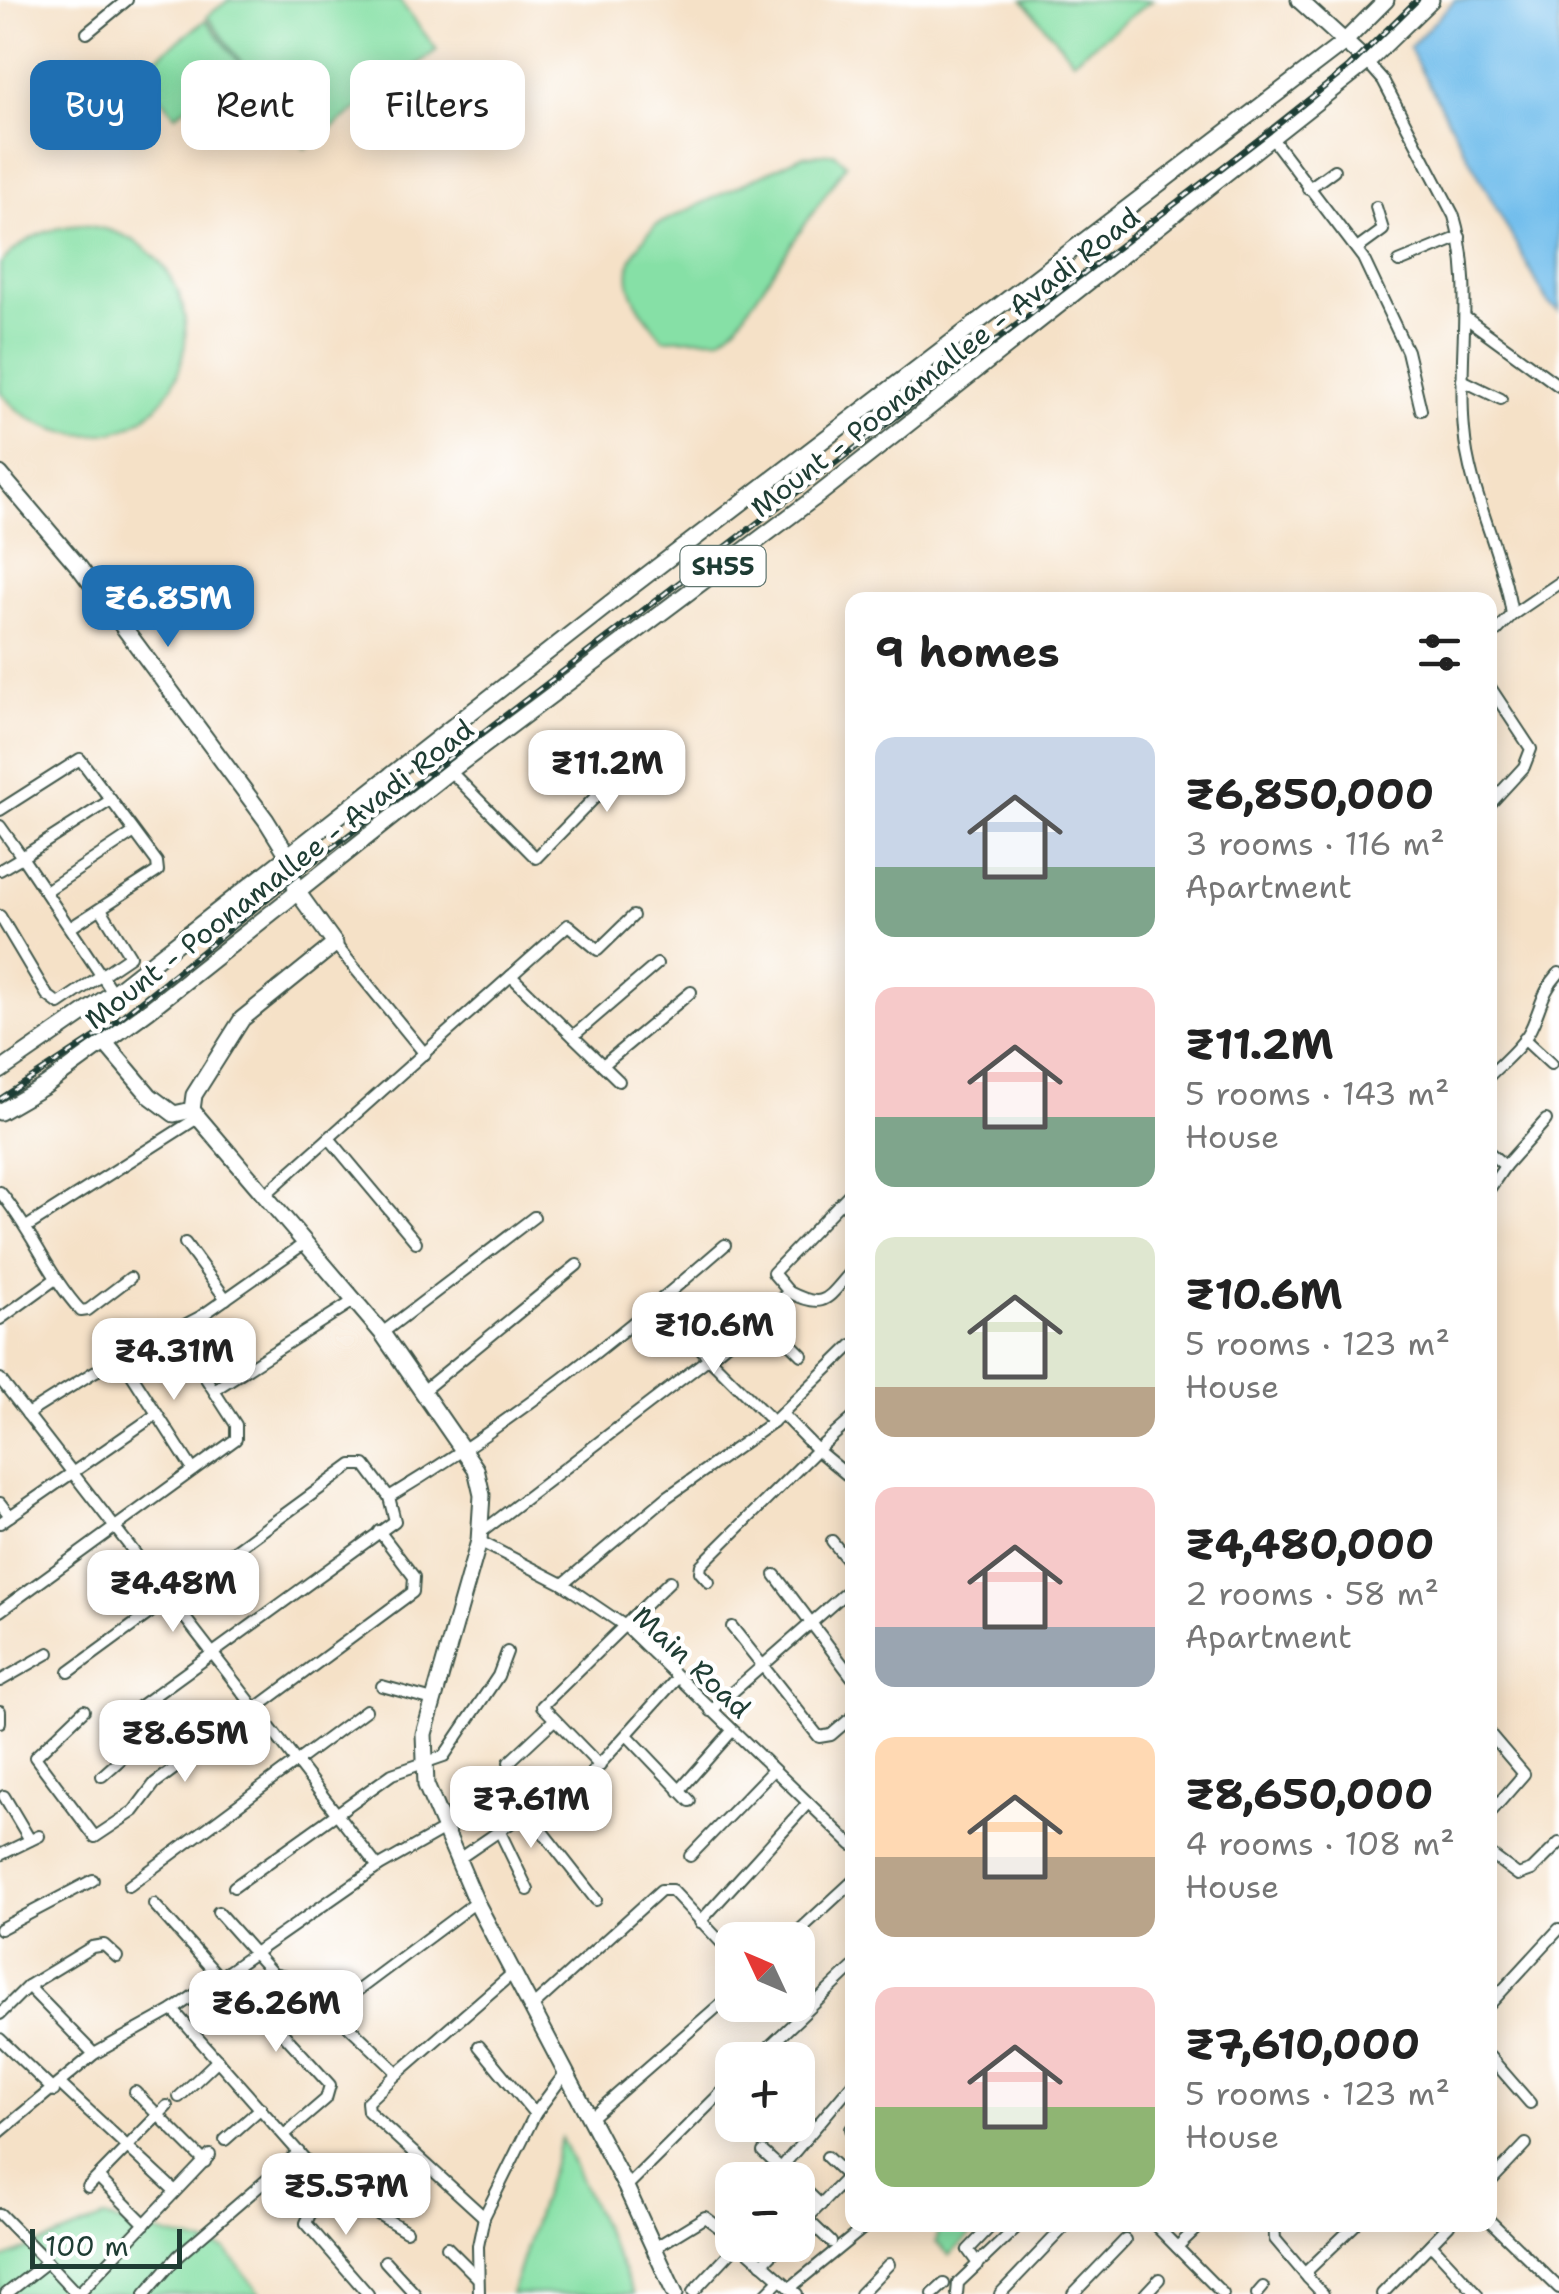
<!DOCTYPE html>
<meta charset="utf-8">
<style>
body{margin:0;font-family:"Shantell Sans",sans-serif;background:#f2f2f2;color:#222;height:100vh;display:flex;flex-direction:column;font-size:38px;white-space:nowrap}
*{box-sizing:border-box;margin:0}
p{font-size:32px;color:#767676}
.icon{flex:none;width:55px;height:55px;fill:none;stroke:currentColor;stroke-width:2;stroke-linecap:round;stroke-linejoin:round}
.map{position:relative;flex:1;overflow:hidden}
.sheet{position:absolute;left:845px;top:592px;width:652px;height:1640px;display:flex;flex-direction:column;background:#fff;border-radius:20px;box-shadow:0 5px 25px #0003}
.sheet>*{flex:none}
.top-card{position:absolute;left:30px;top:60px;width:665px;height:90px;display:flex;gap:20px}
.needle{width:65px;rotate:314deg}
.fabs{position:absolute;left:715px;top:1922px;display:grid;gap:20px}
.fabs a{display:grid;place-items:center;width:100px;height:100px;border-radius:20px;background:#fff;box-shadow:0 5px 25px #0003;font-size:50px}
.scale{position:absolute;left:30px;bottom:25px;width:152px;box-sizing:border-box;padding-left:10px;border:5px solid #1f3d34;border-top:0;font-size:28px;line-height:35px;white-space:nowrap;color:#1f3d34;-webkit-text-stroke:8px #fff;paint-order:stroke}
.price{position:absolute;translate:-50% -85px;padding:0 22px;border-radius:20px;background:#fff;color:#222;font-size:32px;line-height:65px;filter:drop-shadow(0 2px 5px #0008)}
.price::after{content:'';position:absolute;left:50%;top:60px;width:30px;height:22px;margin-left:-15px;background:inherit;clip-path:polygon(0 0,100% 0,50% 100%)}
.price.on{background:#1f6fb2;color:#fff}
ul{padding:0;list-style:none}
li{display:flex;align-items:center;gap:30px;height:250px;padding:0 30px}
li span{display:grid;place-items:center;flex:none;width:280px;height:200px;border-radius:20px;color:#555}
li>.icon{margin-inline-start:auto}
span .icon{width:120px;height:120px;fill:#fffc;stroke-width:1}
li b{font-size:42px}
h2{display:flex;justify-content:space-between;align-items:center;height:120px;padding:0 30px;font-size:42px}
.tag{padding:0 35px;border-radius:20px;background:#fff;box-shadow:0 5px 25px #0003;font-size:35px;line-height:90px}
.tag.on{background:#1f6fb2;color:#fff}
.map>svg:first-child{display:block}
.green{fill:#86e0a6;stroke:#528e6d;stroke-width:2.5}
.water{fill:#72beec;stroke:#487e90;stroke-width:2.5}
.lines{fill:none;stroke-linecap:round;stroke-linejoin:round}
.street-casing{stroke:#3f564a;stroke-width:14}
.secondary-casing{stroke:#3f564a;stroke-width:19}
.primary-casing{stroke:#3f564a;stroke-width:19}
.street{stroke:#fff;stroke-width:10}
.secondary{stroke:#fff;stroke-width:15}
.primary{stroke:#fff;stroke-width:15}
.rail-casing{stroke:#1f3d34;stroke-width:6}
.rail{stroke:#fff;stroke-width:2.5;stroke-dasharray:8;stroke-linecap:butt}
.labels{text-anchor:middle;stroke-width:9;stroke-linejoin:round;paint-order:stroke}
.shield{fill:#fff;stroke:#627771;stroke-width:2.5}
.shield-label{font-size:25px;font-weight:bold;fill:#1f3d34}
.street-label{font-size:28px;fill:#1f3d34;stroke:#fff}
</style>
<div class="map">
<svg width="1559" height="2294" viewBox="0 0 1559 2294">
<rect width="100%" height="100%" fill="#fff"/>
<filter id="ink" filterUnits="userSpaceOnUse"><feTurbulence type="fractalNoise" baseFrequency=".01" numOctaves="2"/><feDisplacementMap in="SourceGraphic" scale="20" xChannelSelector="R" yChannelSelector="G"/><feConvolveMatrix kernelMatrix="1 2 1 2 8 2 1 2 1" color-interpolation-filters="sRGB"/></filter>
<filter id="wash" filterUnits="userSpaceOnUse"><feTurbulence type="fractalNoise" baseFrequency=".0048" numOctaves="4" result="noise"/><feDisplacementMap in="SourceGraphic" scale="40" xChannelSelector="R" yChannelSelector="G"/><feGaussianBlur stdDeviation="2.25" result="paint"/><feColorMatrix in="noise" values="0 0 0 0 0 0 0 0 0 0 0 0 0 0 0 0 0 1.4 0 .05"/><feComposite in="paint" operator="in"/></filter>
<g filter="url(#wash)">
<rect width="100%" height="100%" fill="#f5e1c7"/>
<g class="green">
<path d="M229 0H399L437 50 305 148 207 16Z"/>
<path d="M1023 0H1152L1073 60Z"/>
<path d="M206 20 241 65 175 115 140 70Z"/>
<path d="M834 153 846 164 736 326 720 338 663 339C628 295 610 272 656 225L802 156Z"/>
<path d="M82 225C238 241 206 461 64 432 39 426 15 412 0 391V264C22 239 48 227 82 225Z"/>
<path d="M561 2138 634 2294H511Z"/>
<path d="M104 2218 226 2250 261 2294H0V2260Z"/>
<path d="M940 2225H981L949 2255 936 2242Z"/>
</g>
<path class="water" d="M1455 0H1559V311L1548 303 1409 48Z"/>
</g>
<g filter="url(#ink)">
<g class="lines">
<defs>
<g id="street">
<path d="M87 33 127 0"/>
<path d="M1367 62 1383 80 1454 216C1475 287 1457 358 1464 430 1469 494 1503 552 1512 615"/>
<path d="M1271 137 1363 258 1407 351 1421 410"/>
<path d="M1308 189 1334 170"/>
<path d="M1357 249 1383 230 1376 207"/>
<path d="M1399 262 1460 237"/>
<path d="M1466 318 1559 386"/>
<path d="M1462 380 1501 399"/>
<path d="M1490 638 1512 615 1559 583"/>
<path d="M1490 687 1531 749 1524 767 1490 804"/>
<path d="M450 771 536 858 648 743"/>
<path d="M0 810 80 759 111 800"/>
<path d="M0 826 22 857 111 800 157 862 158 871 70 928"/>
<path d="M0 870 22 857 113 993"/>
<path d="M46 891 133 833"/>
<path d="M0 916 47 995 59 1004 130 956 101 909"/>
<path d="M335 944 425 1054"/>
<path d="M511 976 619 1081"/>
<path d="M573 1036 657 964"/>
<path d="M1524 1039 1551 1064"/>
<path d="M603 1065 691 992"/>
<path d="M1490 1075C1505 1060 1525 1044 1533 1024 1542 1003 1543 991 1559 973"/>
<path d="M329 1138 416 1242"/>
<path d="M1490 1153 1505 1166 1490 1188"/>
<path d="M1505 1166 1546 1120"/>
<path d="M0 1192C32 1230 48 1275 81 1311L88 1310 130 1278"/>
<path d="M267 1193 568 925 598 950 633 916"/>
<path d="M28 1226 199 1117"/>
<path d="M185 1243 226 1299"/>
<path d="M789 1292C826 1311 827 1298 852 1271"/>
<path d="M660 1302 709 1358 789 1292 773 1273 852 1191"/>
<path d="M762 1315 802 1355"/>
<path d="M0 1319 54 1280"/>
<path d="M382 1333 534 1217"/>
<path d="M121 1358 193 1470"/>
<path d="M0 1379 378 1867"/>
<path d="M214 1390 352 1302"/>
<path d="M424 1390 577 1265"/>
<path d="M27 1414 94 1372 200 1317 305 1243"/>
<path d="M782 1414 817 1450 852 1419"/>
<path d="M389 1497C509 1425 619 1337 725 1245"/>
<path d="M0 1503 10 1516"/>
<path d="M0 1523 157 1414"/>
<path d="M479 1534 709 1358 773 1422"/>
<path d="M479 1541 563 1584 625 1626 852 1845"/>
<path d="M832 1541 852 1566"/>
<path d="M775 1575 852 1677"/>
<path d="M709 1582 700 1572 701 1565 817 1450 852 1479"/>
<path d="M563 1584 667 1497 773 1422 852 1345"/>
<path d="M0 1611 236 1439V1425L174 1329"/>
<path d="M732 1627 819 1737 831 1735 852 1717"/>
<path d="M69 1672 352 1465H365L389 1497 395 1521 118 1722 114 1730 130 1751 102 1776"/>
<path d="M0 1681 49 1653"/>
<path d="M382 1686 433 1700"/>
<path d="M84 1710 35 1757 95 1837 134 1811 155 1783 413 1592 414 1577 379 1531"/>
<path d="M0 1711V1722"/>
<path d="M711 1711 852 1587"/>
<path d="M1490 1734 1524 1774 1490 1813"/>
<path d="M627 1735 690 1801"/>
<path d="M509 1762 553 1721"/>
<path d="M600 1766 542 1706 670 1581"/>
<path d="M583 1783 678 1677"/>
<path d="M679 1791 732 1731"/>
<path d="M4 1796 30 1840"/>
<path d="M499 1830 528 1890"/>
<path d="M1490 1854 1518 1875 1532 1870 1559 1843"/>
<path d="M0 1855 39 1836"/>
<path d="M690 1856 773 1770"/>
<path d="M457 1860 527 1812 596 1900"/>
<path d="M129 1886 366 1710"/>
<path d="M234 1887 392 1774 444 1756 498 1676 507 1652"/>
<path d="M154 1904 220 1978"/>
<path d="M218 1912 273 1974 300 1980 398 2073 514 1972"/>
<path d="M700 1922 808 1803"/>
<path d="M0 1929 93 1880"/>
<path d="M789 1940 852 1882"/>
<path d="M227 1972 330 2085 326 2099 284 2135"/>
<path d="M28 1986 94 2054"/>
<path d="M1490 2004 1559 1929"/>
<path d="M532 2007 661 1890H672L732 1954"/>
<path d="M334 2008 476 1902"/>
<path d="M173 2010 325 2182 406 2231"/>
<path d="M0 2014 28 1986 92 1947 104 1945 117 1957"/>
<path d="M0 2039 54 2091"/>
<path d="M479 2046 535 2114"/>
<path d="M1490 2057 1530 2103"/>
<path d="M755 2060 852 1968"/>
<path d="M398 2073 367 2102 368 2111 484 2217"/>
<path d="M61 2085 175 2191"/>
<path d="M135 2092 205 2162"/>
<path d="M179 2097 218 2060"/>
<path d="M589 2119 732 1994"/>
<path d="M851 2129 852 2131"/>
<path d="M0 2132 94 2054 173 2010 378 1867 443 1830"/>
<path d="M225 2140 261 2108"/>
<path d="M763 2152 794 2180"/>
<path d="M827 2157 848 2177"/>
<path d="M781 2168 852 2084"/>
<path d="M99 2178 145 2224"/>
<path d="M325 2182 306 2223 368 2294"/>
<path d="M1490 2182 1526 2144"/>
<path d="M798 2183 821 2205"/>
<path d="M840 2185 852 2197"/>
<path d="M88 2187 167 2106"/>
<path d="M626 2187 732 2082"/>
<path d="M0 2214 47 2262"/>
<path d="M807 2219 831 2242"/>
<path d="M1490 2221 1559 2288"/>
<path d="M1155 2225 1223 2294"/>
<path d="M1274 2225 1275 2239 1308 2278"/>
<path d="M798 2228 852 2172"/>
<path d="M1431 2244 1477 2294"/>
<path d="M741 2245 797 2294"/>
<path d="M447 2247 478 2278"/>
<path d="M656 2247 705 2217 732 2237"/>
<path d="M1177 2247 1200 2225"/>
<path d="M985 2257 976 2261 968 2250 992 2225"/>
<path d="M385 2261 415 2294"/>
<path d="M762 2264 781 2245"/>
<path d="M790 2288 867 2225"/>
<path d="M693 2292 737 2245"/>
<path d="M6 2294 47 2262 77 2294"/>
<path d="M78 2294 210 2155"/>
<path d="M145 2294 178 2256 299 2152"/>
<path d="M479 2294 478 2246 484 2217 535 2114 566 2072"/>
<path d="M766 2294 780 2280"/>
<path d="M860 2294 889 2264"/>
<path d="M933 2294 944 2284"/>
<path d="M957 2294 958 2283 1019 2225"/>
<path d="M1000 2294 1066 2225"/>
<path d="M1073 2294 1125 2240"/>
<path d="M1145 2294 1159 2279"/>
<path d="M1257 2294 1263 2287"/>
<path d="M1323 2294 1308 2278V2270L1355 2225"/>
<path d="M1382 2294 1449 2225"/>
</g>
<g id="secondary">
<path d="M1299 0 1367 62"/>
<path d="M0 474 79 567 266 820 289 857 296 890 335 944 242 1019 194 1095 192 1110"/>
<path d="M105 1043 150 1096 174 1114 192 1110"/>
<path d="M192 1110 382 1333 476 1469 482 1495 479 1541 424 1734 426 1785 476 1902 626 2187 675 2294"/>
</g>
<g id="primary">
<path d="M0 1071 113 993 614 600 1342 44 1386 0"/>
<path d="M0 1112 45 1086 149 1010 450 771 813 499 1367 62 1431 0"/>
</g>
</defs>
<use href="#street" class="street-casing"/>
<use href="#secondary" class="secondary-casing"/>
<use href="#primary" class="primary-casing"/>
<use href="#street" class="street"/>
<use href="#secondary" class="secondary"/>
<use href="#primary" class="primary"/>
<defs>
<path id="rail" d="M0 1099 101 1033 303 870 1270 131 1349 67 1417 0"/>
</defs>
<use href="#rail" class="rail-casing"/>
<use href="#rail" class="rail"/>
</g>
</g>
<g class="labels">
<rect class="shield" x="680.5" y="546" width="85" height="40" rx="8"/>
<g class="shield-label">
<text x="723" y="575">SH55</text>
</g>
<g class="street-label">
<text transform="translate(945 362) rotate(-38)" y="10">Mount - Poonamallee - Avadi Road</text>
<text transform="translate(279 874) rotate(-38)" y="10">Mount - Poonamallee - Avadi Road</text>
<text transform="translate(692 1662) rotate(43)" y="10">Main Road</text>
</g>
</g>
</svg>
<div class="fabs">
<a><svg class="needle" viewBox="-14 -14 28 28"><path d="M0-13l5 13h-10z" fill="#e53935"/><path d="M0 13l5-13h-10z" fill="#767676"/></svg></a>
<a>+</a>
<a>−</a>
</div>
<div class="scale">100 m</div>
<b class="price on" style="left:168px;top:650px">₹6.85M</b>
<b class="price" style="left:607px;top:815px">₹11.2M</b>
<b class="price" style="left:714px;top:1377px">₹10.6M</b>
<b class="price" style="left:174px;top:1403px">₹4.31M</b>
<b class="price" style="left:173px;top:1635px">₹4.48M</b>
<b class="price" style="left:185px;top:1785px">₹8.65M</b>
<b class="price" style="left:531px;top:1851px">₹7.61M</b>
<b class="price" style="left:276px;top:2055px">₹6.26M</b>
<b class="price" style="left:346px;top:2238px">₹5.57M</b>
<div class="top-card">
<a class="tag on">Buy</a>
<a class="tag">Rent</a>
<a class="tag">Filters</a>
</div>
<section class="sheet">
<h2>9 homes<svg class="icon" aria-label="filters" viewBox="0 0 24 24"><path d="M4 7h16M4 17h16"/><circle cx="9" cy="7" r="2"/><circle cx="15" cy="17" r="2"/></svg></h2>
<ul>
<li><span style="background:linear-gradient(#c9d6e8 65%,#7fa58c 0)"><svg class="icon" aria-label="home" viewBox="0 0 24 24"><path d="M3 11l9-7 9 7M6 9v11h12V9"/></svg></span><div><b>₹6,850,000</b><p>3 rooms · 116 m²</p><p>Apartment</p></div></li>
<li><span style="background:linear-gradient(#f6c9c9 65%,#7fa58c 0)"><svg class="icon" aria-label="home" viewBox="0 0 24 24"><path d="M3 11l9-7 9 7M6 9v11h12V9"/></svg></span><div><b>₹11.2M</b><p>5 rooms · 143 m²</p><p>House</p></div></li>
<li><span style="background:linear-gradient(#dfe7d0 75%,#b9a48a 0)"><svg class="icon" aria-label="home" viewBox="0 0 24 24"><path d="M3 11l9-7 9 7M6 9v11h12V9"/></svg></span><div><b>₹10.6M</b><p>5 rooms · 123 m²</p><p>House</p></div></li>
<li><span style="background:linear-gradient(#f6c9c9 70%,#9aa5b1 0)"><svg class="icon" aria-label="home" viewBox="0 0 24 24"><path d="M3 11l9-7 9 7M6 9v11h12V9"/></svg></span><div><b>₹4,480,000</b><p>2 rooms · 58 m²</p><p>Apartment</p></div></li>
<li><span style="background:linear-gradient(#ffd9b3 60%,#b9a48a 0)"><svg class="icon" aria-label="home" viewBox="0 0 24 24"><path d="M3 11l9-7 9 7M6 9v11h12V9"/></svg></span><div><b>₹8,650,000</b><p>4 rooms · 108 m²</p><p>House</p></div></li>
<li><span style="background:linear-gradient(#f6c9c9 60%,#8fb573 0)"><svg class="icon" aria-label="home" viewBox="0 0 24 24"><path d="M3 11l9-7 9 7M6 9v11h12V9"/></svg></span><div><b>₹7,610,000</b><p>5 rooms · 123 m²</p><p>House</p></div></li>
</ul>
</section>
</div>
